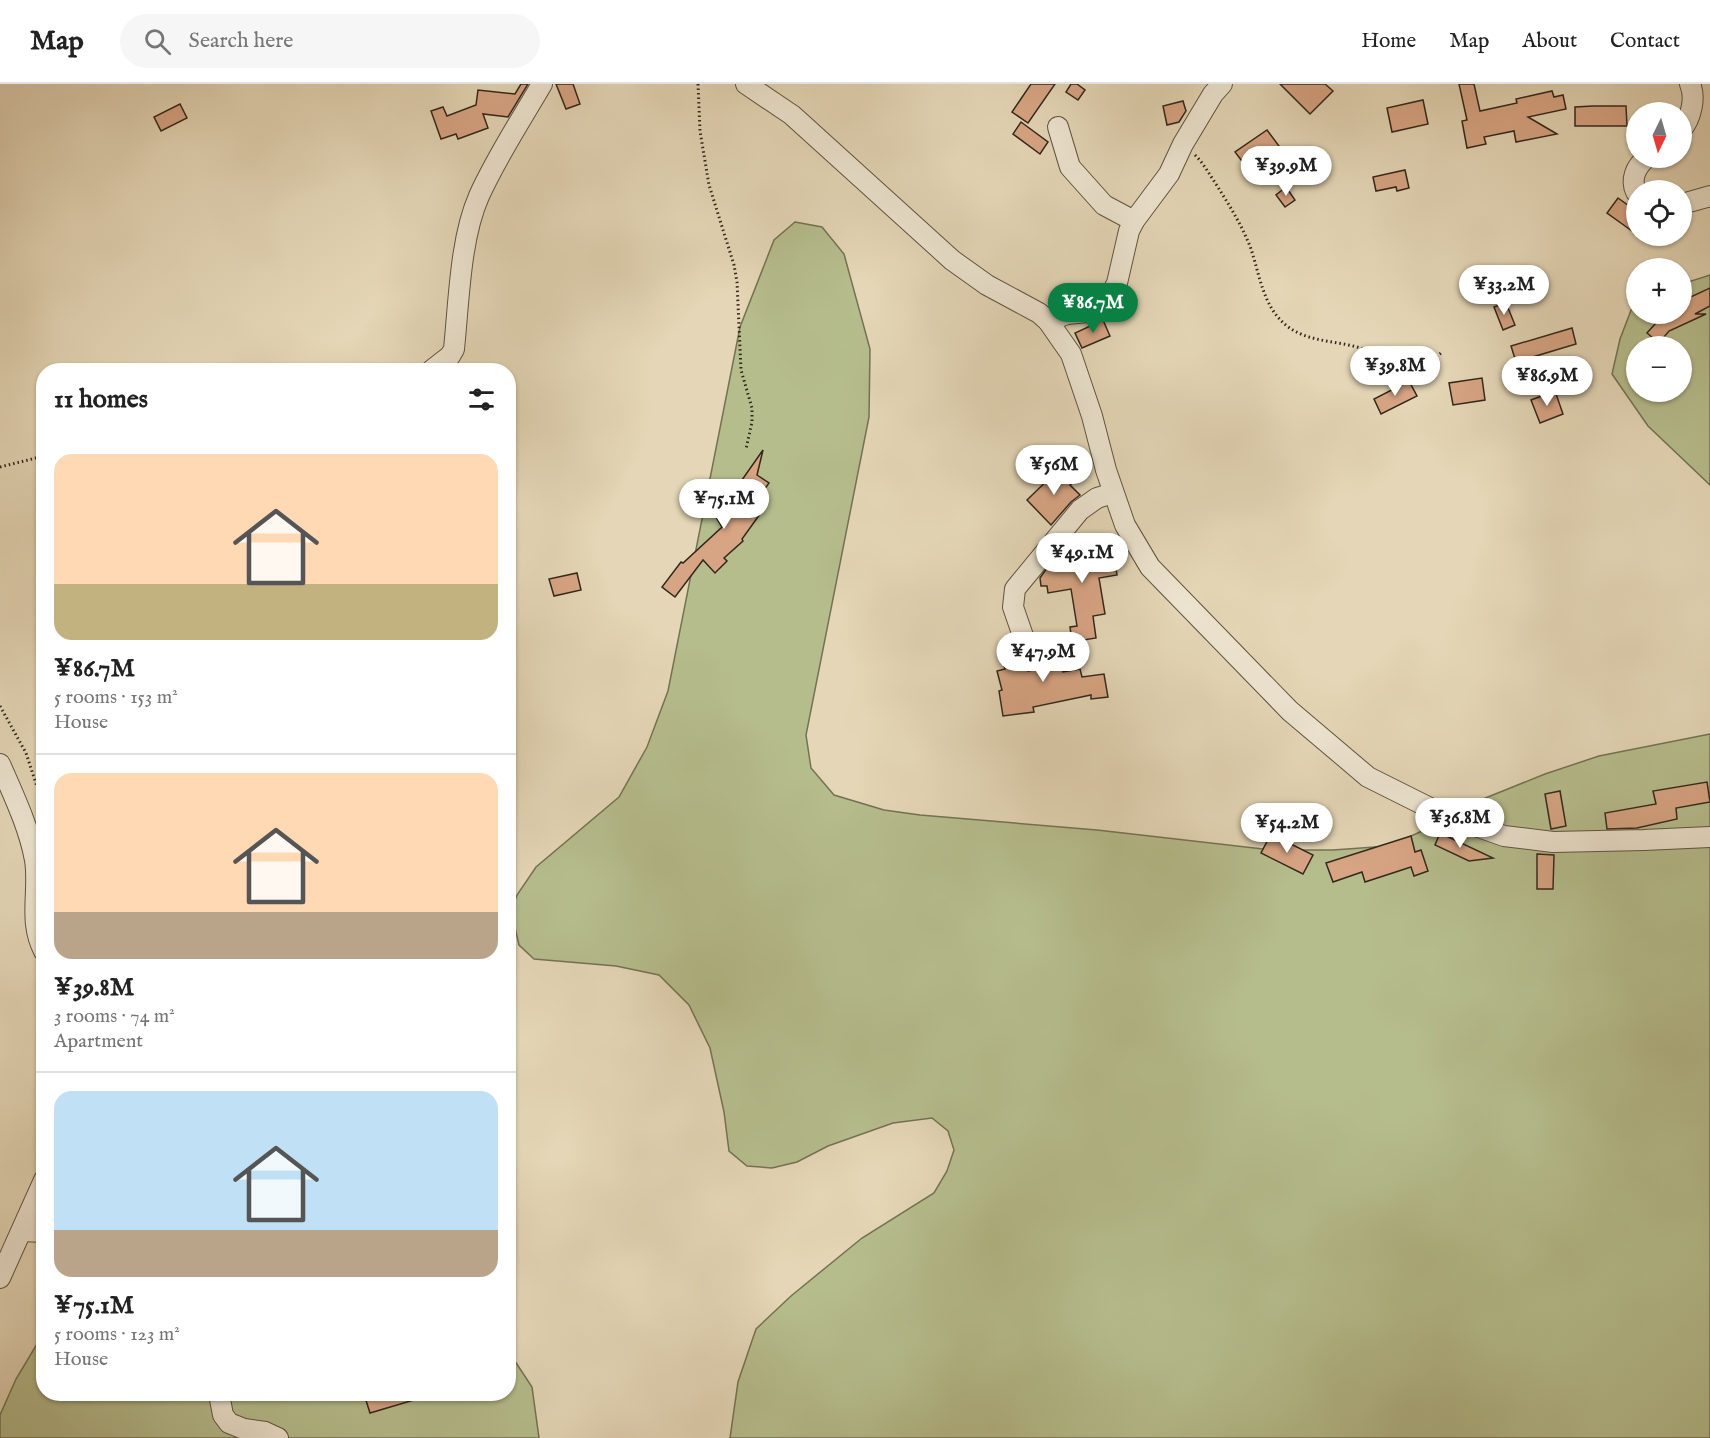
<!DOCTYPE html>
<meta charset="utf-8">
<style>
body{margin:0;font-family:"IM FELL English",serif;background:#f6f6f6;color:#222;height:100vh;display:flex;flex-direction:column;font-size:22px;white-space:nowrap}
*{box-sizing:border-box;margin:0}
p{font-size:20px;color:#767676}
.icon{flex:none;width:33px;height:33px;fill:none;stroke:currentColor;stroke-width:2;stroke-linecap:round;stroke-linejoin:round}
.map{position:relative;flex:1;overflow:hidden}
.panel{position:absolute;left:36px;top:279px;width:480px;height:1038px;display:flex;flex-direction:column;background:#fff;border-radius:24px;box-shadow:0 2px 4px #0004}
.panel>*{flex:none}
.needle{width:39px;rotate:185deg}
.fabs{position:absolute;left:1626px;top:18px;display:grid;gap:12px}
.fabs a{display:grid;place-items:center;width:66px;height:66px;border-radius:50%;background:#fff;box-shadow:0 2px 4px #0004;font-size:30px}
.price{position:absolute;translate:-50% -51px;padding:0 14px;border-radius:21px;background:#fff;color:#222;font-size:20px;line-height:39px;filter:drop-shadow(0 2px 3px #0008)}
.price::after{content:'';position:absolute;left:50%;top:36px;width:18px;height:14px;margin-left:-9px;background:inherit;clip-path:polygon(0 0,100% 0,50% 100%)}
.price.active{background:#0b8043;color:#fff}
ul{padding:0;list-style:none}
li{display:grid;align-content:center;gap:12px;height:318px;padding:0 18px}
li+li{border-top:2px solid #e0e0e0}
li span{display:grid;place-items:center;height:186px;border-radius:18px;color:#555}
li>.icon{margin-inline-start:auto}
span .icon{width:108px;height:108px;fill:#fffc;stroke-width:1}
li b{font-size:26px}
h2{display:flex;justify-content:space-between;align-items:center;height:72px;padding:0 18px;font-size:26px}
header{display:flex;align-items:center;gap:36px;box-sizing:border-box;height:84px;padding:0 30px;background:#fff;border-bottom:2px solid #e0e0e0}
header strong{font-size:28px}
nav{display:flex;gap:33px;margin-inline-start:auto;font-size:21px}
.search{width:420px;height:54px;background:#f6f6f6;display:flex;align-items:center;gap:15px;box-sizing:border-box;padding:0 21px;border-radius:33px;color:#767676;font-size:22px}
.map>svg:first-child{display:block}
.green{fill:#b6bd8d;stroke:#747254;stroke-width:1.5;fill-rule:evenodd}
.building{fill:#d8a584;stroke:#32281c;stroke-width:1.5}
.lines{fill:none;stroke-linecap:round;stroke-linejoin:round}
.minor-casing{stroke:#5e5442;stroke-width:22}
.path{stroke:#32281c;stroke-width:3;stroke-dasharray:1.5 3;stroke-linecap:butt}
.minor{stroke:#ede4d0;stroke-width:20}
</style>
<header>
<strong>Map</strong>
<div class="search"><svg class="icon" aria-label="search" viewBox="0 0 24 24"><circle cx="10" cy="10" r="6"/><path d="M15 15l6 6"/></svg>Search here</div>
<nav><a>Home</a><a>Map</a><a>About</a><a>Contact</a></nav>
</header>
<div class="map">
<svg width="1710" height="1354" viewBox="0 0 1710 1354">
<rect width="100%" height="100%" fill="#e4d6b6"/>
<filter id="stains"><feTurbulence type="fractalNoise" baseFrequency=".00333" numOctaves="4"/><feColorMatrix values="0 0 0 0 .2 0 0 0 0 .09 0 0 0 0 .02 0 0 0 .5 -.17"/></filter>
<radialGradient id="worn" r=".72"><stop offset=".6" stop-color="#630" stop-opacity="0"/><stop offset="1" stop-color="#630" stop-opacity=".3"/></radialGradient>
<g class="green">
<path d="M795 138 822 143 844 170 870 265 869 333 806 651 811 684 834 711 884 726 920 731 1097 746 1273 766H1333L1389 762 1420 748 1483 715 1545 690 1599 672 1710 650V1354H730L738 1298 756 1245 791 1212 862 1154 934 1109 947 1087 954 1066 948 1047 932 1034 893 1039 828 1062 797 1078 772 1084 747 1082 729 1067 724 1028 710 964 689 921 659 891 616 882 534 875 519 861 511 827 517 811 536 783 619 713 647 663 668 607 740 243 774 156Z"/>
<path d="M1710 191V401L1648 342 1612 290 1620 255 1635 216 1636 215V230H1682V200ZM1636 262H1682V308H1636Z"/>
<path d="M43 1250 44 1310H508L509 1268 532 1303 539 1354H0V1331L16 1295Z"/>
</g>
<g class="building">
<path d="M521 0H528L508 33 483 30 488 44 458 55 456 50 441 55 431 27 443 23 447 32 476 21 478 6 515 10Z"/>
<path d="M556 0H573L580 20 566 25Z"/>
<path d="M1031 0H1055L1028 39 1012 28Z"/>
<path d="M1071 0H1077L1085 6 1078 16 1066 8Z"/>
<path d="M1280 0H1325L1333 7 1310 30Z"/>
<path d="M1459 0H1474L1480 27 1517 19 1516 15 1552 7 1554 13 1563 11 1566 25 1528 33 1557 50 1516 58 1514 47 1484 53 1486 60 1467 64 1462 37 1467 36Z"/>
<path d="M1423 16 1428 40 1392 48 1387 24Z"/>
<path d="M1183 17 1186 27 1179 38 1167 41 1163 22Z"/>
<path d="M180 20 187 34 161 47 154 33Z"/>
<path d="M1593 22H1626L1627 42H1575V23Z"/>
<path d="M1021 38 1048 58 1040 70 1013 50Z"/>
<path d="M1267 46 1279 62 1260 76 1263 80 1251 89 1235 68Z"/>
<path d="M1405 86 1409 104 1397 107 1396 103 1376 107 1373 93Z"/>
<path d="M1286 103 1295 116 1285 123 1276 111Z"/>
<path d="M1618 114 1636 127V140L1632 147 1607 129Z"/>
<path d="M1710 204V222L1695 230H1706L1669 247 1659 259 1647 249 1664 230H1682V217Z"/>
<path d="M1506 219 1515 241 1503 246 1494 223Z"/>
<path d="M1103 236 1110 252 1082 264 1075 249Z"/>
<path d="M1572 244 1576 260 1516 278 1511 262Z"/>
<path d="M1482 294 1485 316 1453 321 1449 299Z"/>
<path d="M1409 297 1417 312 1381 330 1374 315Z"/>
<path d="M1555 307 1563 330 1540 339 1531 316Z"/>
<path d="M763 366 757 391 769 399 752 423 760 430 742 455 743 457 724 474 727 477 715 489 703 476 675 513 662 503 681 478 683 479 722 443 716 433Z"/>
<path d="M1061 383 1075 397 1070 401 1080 411 1071 418 1051 441 1027 416Z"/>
<path d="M1112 460 1117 491 1099 494 1105 530 1093 532 1096 554 1072 558 1070 543 1077 542 1071 505 1048 509 1047 502H1041L1040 494 1047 484 1054 483V477L1060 469Z"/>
<path d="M577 489 581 506 554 512 549 495Z"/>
<path d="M1059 562 1063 588 1080 585 1082 593 1104 590 1108 613 1091 615V611L1033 623 1034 628 1003 632 999 607 1002 606 997 587 1005 585 1000 569 1015 564 1023 584 1028 587 1034 586 1040 583 1043 578 1040 565Z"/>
<path d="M1707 698 1710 718 1676 724 1677 735 1637 744 1607 745 1605 729 1656 720 1653 707Z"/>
<path d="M1560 707 1566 742 1551 745 1545 710Z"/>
<path d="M1440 749 1493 774 1469 777 1435 761Z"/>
<path d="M1271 750 1313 771 1303 790 1261 769Z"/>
<path d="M1411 752 1415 768 1421 766 1428 787 1414 792 1411 783 1365 798 1362 788 1333 798 1326 779Z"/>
<path d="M1537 770 1554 771 1553 805H1537Z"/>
<path d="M364 1310H424V1313L370 1329Z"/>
</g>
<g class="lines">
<defs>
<g id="minor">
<path d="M746 0 792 31 952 176 987 201 1039 229 1048 237 1071 270 1092 332 1106 386 1125 441 1150 483 1290 627 1368 693 1442 730 1504 752 1553 758 1644 756 1710 753"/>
<path d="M1058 43 1070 83 1104 121 1134 137"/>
<path d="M1682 45C1691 34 1696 14 1690 0"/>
<path d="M1636 108C1630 95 1636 83 1646 74"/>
<path d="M1682 120 1710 112"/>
<path d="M1048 237 1067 230 1088 228 1105 217 1112 209 1117 199 1129 147 1134 137 1169 90 1183 60 1213 10 1222 0"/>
<path d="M432 286 450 272 454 265C459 217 460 155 479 112 496 74 521 36 542 0"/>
<path d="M1031 575 1013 523 1015 505 1080 426 1097 414 1113 409"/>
<path d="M0 680C13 710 29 743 35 776 40 807 28 837 44 867"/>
<path d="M22 1147 44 1148"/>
<path d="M0 1194 44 1096"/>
<path d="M219 1310 223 1331 229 1339 244 1345 265 1348 278 1354"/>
</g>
</defs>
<use href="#minor" class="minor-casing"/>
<g class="path">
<path d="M698 0 700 47 709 101 734 181 737 198 741 286 752 324V338L746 365"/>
<path d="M1195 71C1203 79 1208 88 1214 97 1228 119 1242 141 1251 165 1260 192 1263 223 1287 242 1310 260 1343 256 1369 267 1400 281 1414 294 1443 267"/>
<path d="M0 383 44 372"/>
<path d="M0 622 26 669 44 724"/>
</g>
<use href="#minor" class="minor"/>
</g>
<rect width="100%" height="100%" filter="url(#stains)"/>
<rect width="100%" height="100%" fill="url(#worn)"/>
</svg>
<div class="fabs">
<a><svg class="needle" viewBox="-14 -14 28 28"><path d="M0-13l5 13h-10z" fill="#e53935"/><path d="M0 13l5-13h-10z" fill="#767676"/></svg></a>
<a><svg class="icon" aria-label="locate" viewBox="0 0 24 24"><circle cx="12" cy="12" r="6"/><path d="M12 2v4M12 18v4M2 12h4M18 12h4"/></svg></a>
<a>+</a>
<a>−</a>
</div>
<b class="price" style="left:1286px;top:113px">¥39.9M</b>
<b class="price" style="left:1504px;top:232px">¥33.2M</b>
<b class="price active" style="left:1093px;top:250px">¥86.7M</b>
<b class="price" style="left:1395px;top:313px">¥39.8M</b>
<b class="price" style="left:1547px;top:323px">¥86.9M</b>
<b class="price" style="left:1054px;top:412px">¥56M</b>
<b class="price" style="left:724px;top:446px">¥75.1M</b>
<b class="price" style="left:1082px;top:500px">¥49.1M</b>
<b class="price" style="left:1043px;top:599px">¥47.9M</b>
<b class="price" style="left:1460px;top:765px">¥36.8M</b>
<b class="price" style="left:1287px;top:770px">¥54.2M</b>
<section class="panel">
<h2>11 homes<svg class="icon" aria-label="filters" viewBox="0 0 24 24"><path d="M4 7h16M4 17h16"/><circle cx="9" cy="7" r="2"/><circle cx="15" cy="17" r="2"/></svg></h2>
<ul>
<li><span style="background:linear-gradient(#ffd9b3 70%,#c2b280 0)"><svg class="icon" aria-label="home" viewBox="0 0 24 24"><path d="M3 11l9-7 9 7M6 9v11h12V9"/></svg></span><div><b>¥86.7M</b><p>5 rooms · 153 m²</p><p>House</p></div></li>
<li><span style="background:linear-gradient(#ffd9b3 75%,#b9a48a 0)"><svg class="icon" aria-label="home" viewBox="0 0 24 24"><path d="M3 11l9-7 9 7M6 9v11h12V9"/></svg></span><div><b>¥39.8M</b><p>3 rooms · 74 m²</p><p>Apartment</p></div></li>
<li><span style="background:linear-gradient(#bfe0f5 75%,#b9a48a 0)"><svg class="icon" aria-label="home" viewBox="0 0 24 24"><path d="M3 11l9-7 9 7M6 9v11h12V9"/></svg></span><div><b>¥75.1M</b><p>5 rooms · 123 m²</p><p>House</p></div></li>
</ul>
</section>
</div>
